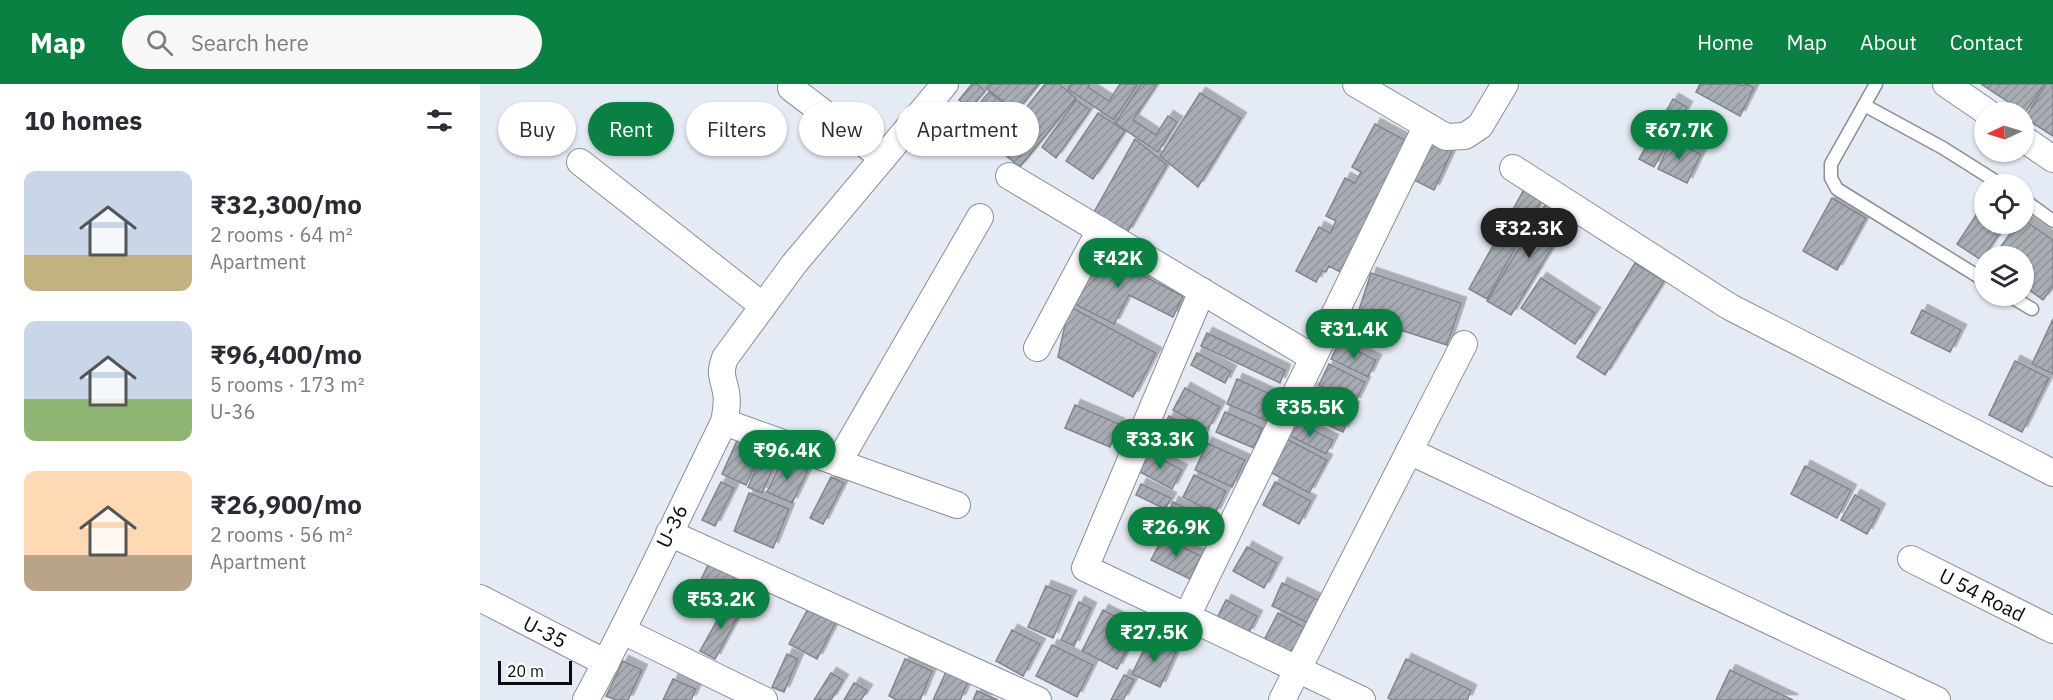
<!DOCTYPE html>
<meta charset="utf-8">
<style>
body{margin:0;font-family:"IBM Plex Sans",sans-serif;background:#f7f7f7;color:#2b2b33;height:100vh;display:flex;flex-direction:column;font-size:22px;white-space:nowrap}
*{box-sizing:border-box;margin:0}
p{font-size:20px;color:#7c7c81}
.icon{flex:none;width:33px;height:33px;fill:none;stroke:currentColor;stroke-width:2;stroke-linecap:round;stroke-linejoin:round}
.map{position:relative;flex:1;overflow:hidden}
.details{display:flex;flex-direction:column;background:#fff;width:480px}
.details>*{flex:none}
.banner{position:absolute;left:18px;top:18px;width:570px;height:54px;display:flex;gap:12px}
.needle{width:39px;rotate:266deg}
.buttons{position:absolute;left:1494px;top:18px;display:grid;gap:12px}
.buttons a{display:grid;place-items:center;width:60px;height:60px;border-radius:50%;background:#fff;box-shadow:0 2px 4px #0004;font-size:30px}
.scale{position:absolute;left:18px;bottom:15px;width:74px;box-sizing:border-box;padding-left:6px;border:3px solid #090b0e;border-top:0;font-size:16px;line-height:21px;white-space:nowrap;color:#090b0e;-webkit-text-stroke:4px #fff;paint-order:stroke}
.price{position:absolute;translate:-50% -51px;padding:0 14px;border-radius:21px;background:#0b8043;color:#fff;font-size:20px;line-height:39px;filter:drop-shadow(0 2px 3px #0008)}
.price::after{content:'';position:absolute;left:50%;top:36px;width:18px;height:14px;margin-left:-9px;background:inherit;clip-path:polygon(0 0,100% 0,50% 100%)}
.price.on{background:#222;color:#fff}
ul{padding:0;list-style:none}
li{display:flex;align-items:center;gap:18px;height:150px;padding:0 24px}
li span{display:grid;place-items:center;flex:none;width:168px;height:120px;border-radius:12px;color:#555}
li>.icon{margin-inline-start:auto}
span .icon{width:72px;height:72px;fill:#fffc;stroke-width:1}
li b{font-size:26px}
h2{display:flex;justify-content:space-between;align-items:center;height:72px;padding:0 24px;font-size:26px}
.pill{padding:0 21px;border-radius:27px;background:#fff;box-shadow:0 2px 4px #0004;font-size:21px;line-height:54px}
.pill.on{background:#0b8043;color:#fff}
header{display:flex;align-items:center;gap:36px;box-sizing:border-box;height:84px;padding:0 30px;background:#0b8043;color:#fff}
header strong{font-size:28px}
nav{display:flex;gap:33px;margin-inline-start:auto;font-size:21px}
.search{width:420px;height:54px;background:#f7f7f7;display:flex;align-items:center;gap:15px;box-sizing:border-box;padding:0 21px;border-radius:33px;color:#7c7c81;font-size:22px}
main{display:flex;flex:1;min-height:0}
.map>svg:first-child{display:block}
.building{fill:url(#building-hatch);stroke:#81868e;stroke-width:1.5;filter:url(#shadow)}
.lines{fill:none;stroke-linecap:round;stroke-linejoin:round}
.lane-casing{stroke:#8a8f97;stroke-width:15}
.street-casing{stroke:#8a8f97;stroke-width:28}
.lane{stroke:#fff;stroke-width:12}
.street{stroke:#fff;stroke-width:26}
.labels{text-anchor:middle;stroke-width:4.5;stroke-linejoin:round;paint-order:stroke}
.street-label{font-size:20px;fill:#090b0e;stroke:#fff}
</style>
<header>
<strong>Map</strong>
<div class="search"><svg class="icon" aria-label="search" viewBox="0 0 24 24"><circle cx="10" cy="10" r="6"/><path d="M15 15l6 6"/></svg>Search here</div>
<nav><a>Home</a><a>Map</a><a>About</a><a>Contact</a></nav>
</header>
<main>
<section class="details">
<h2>10 homes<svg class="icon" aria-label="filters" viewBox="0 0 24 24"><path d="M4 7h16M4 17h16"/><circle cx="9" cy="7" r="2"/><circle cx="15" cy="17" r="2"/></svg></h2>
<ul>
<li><span style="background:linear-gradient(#c9d6e8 70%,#c2b280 0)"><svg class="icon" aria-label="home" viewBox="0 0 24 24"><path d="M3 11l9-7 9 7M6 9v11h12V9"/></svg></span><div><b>₹32,300/mo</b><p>2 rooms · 64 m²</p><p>Apartment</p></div></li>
<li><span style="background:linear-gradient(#c9d6e8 65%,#8fb573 0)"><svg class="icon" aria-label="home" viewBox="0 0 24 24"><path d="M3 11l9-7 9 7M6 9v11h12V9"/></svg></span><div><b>₹96,400/mo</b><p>5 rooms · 173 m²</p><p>U-36</p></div></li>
<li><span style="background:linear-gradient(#ffd9b3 70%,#b9a48a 0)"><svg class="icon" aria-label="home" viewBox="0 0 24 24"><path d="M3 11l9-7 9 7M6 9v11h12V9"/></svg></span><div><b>₹26,900/mo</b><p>2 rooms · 56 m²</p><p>Apartment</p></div></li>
</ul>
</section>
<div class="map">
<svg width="1573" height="616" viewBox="0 0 1573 616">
<defs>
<pattern id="building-hatch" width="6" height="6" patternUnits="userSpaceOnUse" patternTransform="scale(1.5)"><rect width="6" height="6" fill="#a7adb5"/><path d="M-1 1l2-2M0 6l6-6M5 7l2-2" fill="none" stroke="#8e949a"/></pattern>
<filter id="shadow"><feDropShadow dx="5.5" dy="-5.5" stdDeviation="0" flood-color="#0004"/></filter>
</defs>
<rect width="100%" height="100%" fill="#e5ebf4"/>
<g class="building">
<path d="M492 0H497L505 7 490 25 479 16Z"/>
<path d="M510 0H559L516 53 504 43 524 18 506 4Z"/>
<path d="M565 0H579L596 14 540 83 515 63Z"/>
<path d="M591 0H610L608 3 629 17 640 0H658L634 36 588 5Z"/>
<path d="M661 0H677L653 36 676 51 688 32 697 38 678 68 635 39Z"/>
<path d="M1220 0H1259L1262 2 1267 0 1274 4 1260 32 1216 8Z"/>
<path d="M1501 0H1564L1545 29Z"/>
<path d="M1566 0H1573V52L1545 34Z"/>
<path d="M509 8 522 18 504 40 491 30Z"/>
<path d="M720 9 761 34 718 103 680 72Z"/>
<path d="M1193 15 1207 23 1174 83 1159 75Z"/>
<path d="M596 16 610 26 576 74 562 63Z"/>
<path d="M618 29 645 47 613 95 586 77Z"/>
<path d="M895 40 934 61 864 190 849 182 846 188 842 187 836 198 816 187 839 143 850 149 856 137 846 132 865 94 875 99 881 88 872 83Z"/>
<path d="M655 55 687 81 647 149 613 130Z"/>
<path d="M1191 56 1221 70 1207 99 1178 85Z"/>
<path d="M950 57 972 67 954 106 932 95Z"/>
<path d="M1047 100 1065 110 1007 215 989 205Z"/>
<path d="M1352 114 1386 134 1357 186 1323 167Z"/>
<path d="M1066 119 1090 134 1031 231 1007 217Z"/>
<path d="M1504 119V140H1526L1501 176 1477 160Z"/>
<path d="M1544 136 1573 156V202L1563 216 1544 202V172H1514L1537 140H1544Z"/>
<path d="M613 166 703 212 693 233 649 211 634 240 588 217Z"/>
<path d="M1155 179 1184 197 1125 291 1097 273Z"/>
<path d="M891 189 981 219 967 261 877 232Z"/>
<path d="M1061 194 1115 229 1095 260 1041 224Z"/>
<path d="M589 222 676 269 653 313 578 273Z"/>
<path d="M1442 226 1481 246 1470 268 1431 249Z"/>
<path d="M1573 235V290L1552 280Z"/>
<path d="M727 249 805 286 800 299 721 262Z"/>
<path d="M859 258 896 276 888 293 851 275Z"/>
<path d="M717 269 751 287 745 299 711 281Z"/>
<path d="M1535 277 1569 294 1542 348 1509 331Z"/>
<path d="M849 280 885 298 875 319 839 301Z"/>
<path d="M757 295 797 313 787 337 747 320Z"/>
<path d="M705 304 740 323 728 345 693 326Z"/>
<path d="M833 304 874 323 863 348 821 329Z"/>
<path d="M595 321 639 340 630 363 585 344Z"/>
<path d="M745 328 782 344 774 364 736 348Z"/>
<path d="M689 332 724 350 715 369 680 351Z"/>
<path d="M814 337 853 356 846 370 808 351Z"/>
<path d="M260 350 284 361 266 401 242 390Z"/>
<path d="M807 355 847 376 829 409 790 388Z"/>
<path d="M727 359 765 376 752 403 715 386Z"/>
<path d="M286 362 300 368 282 409 268 403Z"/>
<path d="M668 368 702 386 692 405 658 387Z"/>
<path d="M303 374 328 386 312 419 287 408Z"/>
<path d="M1325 382 1371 406 1357 434 1311 410Z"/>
<path d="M714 391 746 407 735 430 703 413Z"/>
<path d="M351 393 364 399 343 440 330 434Z"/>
<path d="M241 398 254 404 235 442 222 436Z"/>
<path d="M795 398 831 417 819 440 783 421Z"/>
<path d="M661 400 691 414 685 425 656 411Z"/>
<path d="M269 409 309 425 293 464 254 447Z"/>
<path d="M1375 411 1400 425 1387 450 1361 436Z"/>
<path d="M693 418 733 437 723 456 684 438Z"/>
<path d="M683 453 721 472 710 495 671 476Z"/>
<path d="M767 463 797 479 784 504 753 487Z"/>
<path d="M231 475 259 489 239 529 211 516Z"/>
<path d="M261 492 275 499 264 522 250 515Z"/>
<path d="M802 499 838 516 828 539 792 522Z"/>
<path d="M566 502 591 512 573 554 548 543Z"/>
<path d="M746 516 777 532 768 550 737 534Z"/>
<path d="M248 517 262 525 235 575 220 567Z"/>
<path d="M599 518 611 524 594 562 581 556Z"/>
<path d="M330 521 357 536 337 575 309 560Z"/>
<path d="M623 526 658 544 637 585 602 567Z"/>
<path d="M798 529 831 547 817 574 784 556Z"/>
<path d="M532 546 560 560 543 592 516 577Z"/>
<path d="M669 555 696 568 680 603 652 590Z"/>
<path d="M572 561 613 581 597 613 556 592Z"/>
<path d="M307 570 318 575 304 608 292 603Z"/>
<path d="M425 575 452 587 440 616H417L409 612Z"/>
<path d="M926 575 991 606 987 616H912L908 614Z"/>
<path d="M143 577 162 586 148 616H136L126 612Z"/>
<path d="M1250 586 1313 616H1236Z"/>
<path d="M466 588 488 598 480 616H453Z"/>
<path d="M351 589 363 596 351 616H334Z"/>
<path d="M644 591 654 596 643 616H631Z"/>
<path d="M193 595 216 605 211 616H183Z"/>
<path d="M374 599 387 606 381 616H364Z"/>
<path d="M497 607 518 616H493Z"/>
</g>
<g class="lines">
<defs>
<g id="lane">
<path d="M1396 0 1351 80V94L1357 105 1504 196"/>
<path d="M1384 21 1463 64 1520 100"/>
<path d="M1544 116 1573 137"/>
<path d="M1530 212 1552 225"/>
</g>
<g id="street">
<path d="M876 0 966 53 985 52 1000 42 1025 0"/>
<path d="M1466 0 1507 28"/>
<path d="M311 4 403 74"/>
<path d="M1544 55 1573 75"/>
<path d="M100 78 283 222"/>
<path d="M1033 84 1250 223 1573 389"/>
<path d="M529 92 832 273"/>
<path d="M722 207 605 484 882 616"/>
<path d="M557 264 620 146"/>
<path d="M244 338 477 421"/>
<path d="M929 367 1457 616"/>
<path d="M358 379 500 133"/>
<path d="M189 449 558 616"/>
<path d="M1431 475 1573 546"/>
<path d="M0 514 126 579"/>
<path d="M707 532 946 43"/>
<path d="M143 547 284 616"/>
<path d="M106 616C155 525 198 431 244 338 246 328 248 318 246 308 243 293 239 290 245 274L314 180 465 0"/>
<path d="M802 616 984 260"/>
</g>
</defs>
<use href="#lane" class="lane-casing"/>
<use href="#street" class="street-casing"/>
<use href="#lane" class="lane"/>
<use href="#street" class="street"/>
</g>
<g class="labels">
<g class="street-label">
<text transform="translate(192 442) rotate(-64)" y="7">U-36</text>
<text transform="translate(1502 511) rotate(27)" y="7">U 54 Road</text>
<text transform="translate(65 548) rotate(27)" y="7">U-35</text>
</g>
</g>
</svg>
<div class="buttons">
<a><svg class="needle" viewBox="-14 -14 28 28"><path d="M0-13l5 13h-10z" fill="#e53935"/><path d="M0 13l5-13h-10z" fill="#7c7c81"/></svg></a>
<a><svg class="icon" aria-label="locate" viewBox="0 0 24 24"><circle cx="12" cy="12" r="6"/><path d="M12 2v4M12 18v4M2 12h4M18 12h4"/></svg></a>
<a><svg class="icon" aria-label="layers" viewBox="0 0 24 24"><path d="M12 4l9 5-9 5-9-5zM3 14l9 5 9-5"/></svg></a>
</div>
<div class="scale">20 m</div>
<b class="price" style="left:1199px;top:77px">₹67.7K</b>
<b class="price on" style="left:1049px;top:175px">₹32.3K</b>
<b class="price" style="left:638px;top:205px">₹42K</b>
<b class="price" style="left:874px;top:276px">₹31.4K</b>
<b class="price" style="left:830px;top:354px">₹35.5K</b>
<b class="price" style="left:680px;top:386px">₹33.3K</b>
<b class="price" style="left:307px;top:397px">₹96.4K</b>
<b class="price" style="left:696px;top:474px">₹26.9K</b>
<b class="price" style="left:241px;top:546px">₹53.2K</b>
<b class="price" style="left:674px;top:579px">₹27.5K</b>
<div class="banner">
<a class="pill">Buy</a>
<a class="pill on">Rent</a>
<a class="pill">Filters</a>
<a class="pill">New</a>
<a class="pill">Apartment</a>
</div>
</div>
</main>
